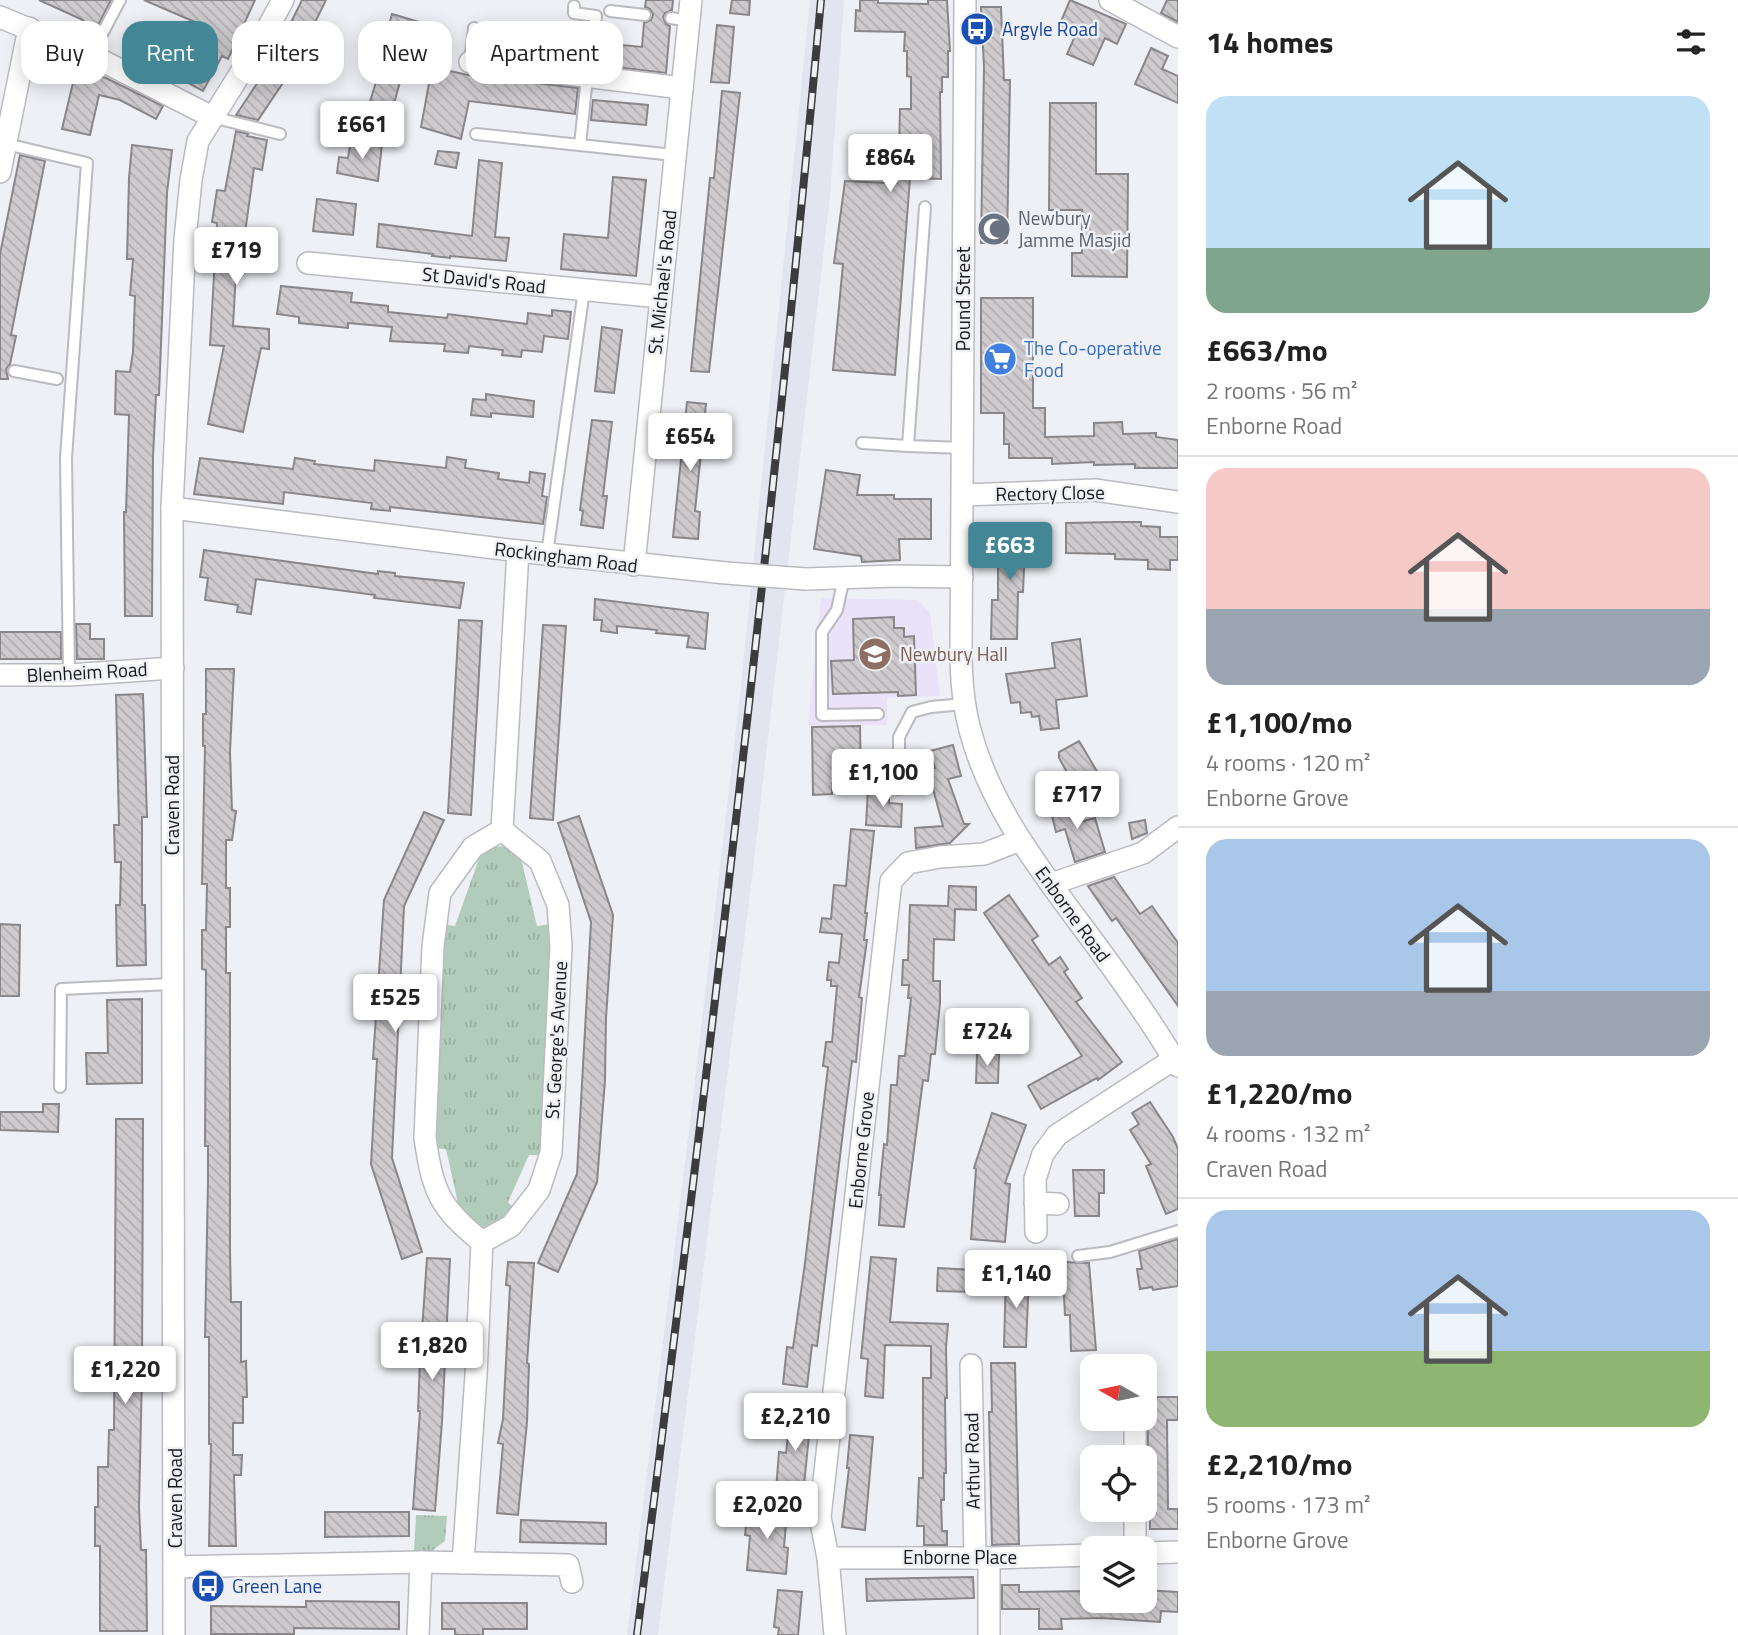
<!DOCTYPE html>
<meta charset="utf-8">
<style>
body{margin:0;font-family:"Titillium Web",sans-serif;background:#f2f2f2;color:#222;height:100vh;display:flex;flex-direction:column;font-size:26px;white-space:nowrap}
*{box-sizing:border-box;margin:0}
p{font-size:23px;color:#767676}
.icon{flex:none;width:38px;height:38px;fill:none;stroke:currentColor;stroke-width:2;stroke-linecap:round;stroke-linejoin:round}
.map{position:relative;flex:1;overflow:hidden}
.details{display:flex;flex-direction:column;background:#fff;width:560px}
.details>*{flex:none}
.hud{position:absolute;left:21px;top:21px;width:665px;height:63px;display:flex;gap:14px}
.needle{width:46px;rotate:279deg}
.buttons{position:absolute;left:1080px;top:1354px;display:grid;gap:14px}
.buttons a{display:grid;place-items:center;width:77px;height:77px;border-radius:14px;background:#fff;box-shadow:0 4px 18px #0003;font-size:35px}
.price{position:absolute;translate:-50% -60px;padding:0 16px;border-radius:7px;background:#fff;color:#222;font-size:23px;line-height:46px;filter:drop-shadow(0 2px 4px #0008)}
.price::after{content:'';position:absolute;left:50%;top:42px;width:21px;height:16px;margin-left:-10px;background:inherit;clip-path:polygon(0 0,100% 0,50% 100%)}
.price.on{background:#438796;color:#fff}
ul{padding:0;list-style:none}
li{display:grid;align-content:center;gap:14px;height:371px;padding:0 28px}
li+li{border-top:2px solid #e0e0e0}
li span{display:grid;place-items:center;height:217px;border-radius:21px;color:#555}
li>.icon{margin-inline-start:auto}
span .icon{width:126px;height:126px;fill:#fffc;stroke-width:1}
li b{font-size:30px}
h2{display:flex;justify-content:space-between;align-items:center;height:84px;padding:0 28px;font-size:30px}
.chip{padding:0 24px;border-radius:21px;background:#fff;box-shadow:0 4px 18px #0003;font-size:24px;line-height:63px}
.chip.on{background:#438796;color:#fff}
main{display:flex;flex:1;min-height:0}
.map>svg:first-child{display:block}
.built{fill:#e2e4f0}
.education{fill:#e9e2f8}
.grass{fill:url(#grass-tufts)}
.building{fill:url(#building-back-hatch);stroke:#89868a;stroke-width:2}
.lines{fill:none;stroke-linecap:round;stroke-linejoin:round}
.service-casing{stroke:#babac0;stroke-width:14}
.minor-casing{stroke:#babac0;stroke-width:24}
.service{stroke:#fff;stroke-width:10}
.minor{stroke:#fff;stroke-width:21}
.rail-casing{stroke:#3c3c3e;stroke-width:8}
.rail{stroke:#eff0f5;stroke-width:5;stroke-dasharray:16;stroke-linecap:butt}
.minor-bridge-casing{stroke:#babac0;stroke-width:24;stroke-linecap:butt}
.minor-bridge{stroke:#fff;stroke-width:21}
.labels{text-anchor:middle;stroke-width:5;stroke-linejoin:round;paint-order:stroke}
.transit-label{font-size:19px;fill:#164399;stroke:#eff0f5;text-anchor:start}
.worship-label{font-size:19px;fill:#5b616d;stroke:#eff0f5;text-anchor:start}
.street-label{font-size:19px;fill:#19191b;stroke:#eff0f5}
.shop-label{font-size:19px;fill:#366cbe;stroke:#eff0f5;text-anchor:start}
.education-label{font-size:19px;fill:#785e54;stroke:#eff0f5;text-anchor:start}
</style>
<main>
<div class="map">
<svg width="1178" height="1635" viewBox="0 0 1178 1635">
<defs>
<pattern id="grass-tufts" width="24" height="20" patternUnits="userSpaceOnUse" patternTransform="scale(1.75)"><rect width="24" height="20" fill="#b1ccbb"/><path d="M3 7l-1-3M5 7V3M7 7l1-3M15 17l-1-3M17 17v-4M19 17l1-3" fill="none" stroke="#98afa0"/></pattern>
<pattern id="building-back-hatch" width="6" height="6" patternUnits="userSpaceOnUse" patternTransform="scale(1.75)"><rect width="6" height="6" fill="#cecbcf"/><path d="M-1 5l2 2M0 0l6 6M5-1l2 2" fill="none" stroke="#b0aeb1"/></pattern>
</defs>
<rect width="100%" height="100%" fill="#eff0f5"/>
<path class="built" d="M810 0H844L830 196 753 869 658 1635H627L693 1097 740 695Z"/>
<path class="education" d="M821 598 918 600 930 613 940 696 887 698V725H808Z"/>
<g class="grass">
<path d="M503 846 520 854 537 926 551 924 541 1155H529L508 1202 515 1209 506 1219 483 1229 461 1217 446 1149 431 1148 441 924 455 926 481 853 490 848Z"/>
<path d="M416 1515 447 1516 445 1541 429 1553 414 1552Z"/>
</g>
<g class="building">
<path d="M39 0H111L94 33 80 26 83 20Z"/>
<path d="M144 0H255L228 59 222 56 203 91 168 72 195 22Z"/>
<path d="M302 0H326L291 71 258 120 236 115 272 61Z"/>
<path d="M646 0H673L672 10 665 13 663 17 666 24 670 26 666 73 600 65 602 43 642 47 644 23 651 20 653 15 650 9 645 7Z"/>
<path d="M732 0H750L749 15 730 13Z"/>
<path d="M860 0H878V3L928 4V0H947L950 51H948V77H942V92H940L941 179 910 178 895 375 833 370 843 264 834 263 845 181 887 183 888 152 899 151 900 109H911V77L907 76V51H904L905 32 855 31 856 10 860 11Z"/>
<path d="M1070 0 1126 24 1117 44 1105 38 1093 65 1067 54 1076 34 1059 26Z"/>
<path d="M1167 0H1178V22L1161 13Z"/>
<path d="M981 7H1001L1004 80H1010L1007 243H981L984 67Z"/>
<path d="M392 14 419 22 411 46 385 39Z"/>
<path d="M717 25 734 27 729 83 711 82Z"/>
<path d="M495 34 586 45 584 63 493 52Z"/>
<path d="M1151 48 1168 56 1162 69 1178 76V103L1135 84Z"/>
<path d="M432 67 468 75 578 88 575 114 469 101 461 139 421 127Z"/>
<path d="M76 70 106 78 163 106 156 119 120 100 99 95 90 135 62 129Z"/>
<path d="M378 76 400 82 390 118 367 111Z"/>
<path d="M722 91 740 93 709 372 691 371 710 178H714Z"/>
<path d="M593 100 648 105 646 125 591 120Z"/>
<path d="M1050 103H1096V174H1128L1127 277 1072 276V253H1082V210H1049Z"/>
<path d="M236 131 248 134 247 136 267 140 262 170 254 168 245 233 275 235 274 255 237 253 233 326 269 329V349L261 348 243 432 208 424 224 346 210 345 217 223 212 222 217 190 225 191Z"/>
<path d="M351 140 382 144 378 181 337 173 339 157 348 158Z"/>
<path d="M132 145 172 150 167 193 159 395H156L153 457 152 616H125L124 512H126L129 415 115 414 116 371 130 372 133 352 135 296 130 295 133 259H127L129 178Z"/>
<path d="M438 151 459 153 456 168 435 164Z"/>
<path d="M20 155 45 161 11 335 16 336 10 364 6 369 8 379H0V254Z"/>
<path d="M479 160 502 163 495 237 509 238 506 261 450 256V258L432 256 433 254 377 247 379 224 472 236Z"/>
<path d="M613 177 646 180 636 276 561 269 564 234 608 238Z"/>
<path d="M317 199 356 204 353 235 313 231Z"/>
<path d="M281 286 352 293 351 302 388 306V312L447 318 448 314 527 324 528 313 552 316V310L571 312 568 339 544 336 542 352 522 350 521 357 502 355 503 350 469 346 468 353 444 351 445 344 390 341 392 327 348 323V328L299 323V317L277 314Z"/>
<path d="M981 298H1033V408H1045V437L1094 436V423L1122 422 1123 434 1156 433V437L1178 440V468H1135V464L1094 465V462L1052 464V458H1009V444H1004V413H981Z"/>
<path d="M602 327 622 330 614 393 595 391Z"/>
<path d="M486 394 534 401 533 417 491 413V417L471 415 473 399 486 400Z"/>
<path d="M687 402 706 404 695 511 700 512 698 539 673 537Z"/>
<path d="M592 420 612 422 603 496H607L603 528 581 525 583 511 580 510Z"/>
<path d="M447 457 466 460 465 468 499 473 498 479 529 483 530 472 545 474 542 496 547 497 543 524 390 507V511L371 509 372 503 284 492 283 504 194 494 200 458 293 469 295 458 315 461 314 464 374 471 375 460 446 468Z"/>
<path d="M826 470 860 475 857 495H894V499H931V539H899L900 560 862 562 861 556 814 549Z"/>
<path d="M1116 522H1141V526L1160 527V537H1178V560H1170V570L1148 569V560L1115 559V554L1066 553V523Z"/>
<path d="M1004 524H1030V546H1025L1023 592H1018L1017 639H991L992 600H998V552H1004Z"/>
<path d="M204 550 378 574V571L395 573V576L464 583 460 608 374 598 375 595 256 579 251 614 237 612 238 605 205 600 208 578 200 577Z"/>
<path d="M595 599 708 613 705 649 687 647 689 636 656 633 657 630 617 626V633L601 631 602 620H594Z"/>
<path d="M894 617V628H904V637L914 636 916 695 898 696V692L833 694 831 661 854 660 853 619Z"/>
<path d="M459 620 482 621 471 815 448 813Z"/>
<path d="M76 624H90V639H104V659H77Z"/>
<path d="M543 625 566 626 553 820 530 818Z"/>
<rect x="0" y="632" width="61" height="27"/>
<path d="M1080 639 1087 696 1056 700 1059 728 1041 730 1039 716 1032 717 1031 712 1021 713 1020 702 1011 703 1006 674 1055 668 1052 643Z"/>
<path d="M206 669H234L230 752 232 810 236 811 232 840H226V888H230V927H226V973H230V1252L231 1302H241V1362L246 1361 247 1397H243V1423H233V1455H242L241 1475H234L236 1546H209L211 1444H209V1337H205L208 1181V1146H205L206 970 202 969V930H206L207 884H202L205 746H203V714H206Z"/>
<path d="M143 694 147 817H142V905H145L146 965 117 966 116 905H120L121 862H115L114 825H119L116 695Z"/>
<path d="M860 726 861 782 832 783V794L813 795 812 727Z"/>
<path d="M1079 741 1101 778 1078 792 1059 758V752Z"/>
<path d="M953 745 961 776 948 779 964 824H969L950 843 916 848 915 828 943 826 928 770 935 768 930 751Z"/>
<path d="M889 787V803L902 804 901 827 866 825 868 788Z"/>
<path d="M1070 799 1076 823 1095 818 1105 852 1075 862 1065 829 1056 832 1049 804Z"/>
<path d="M424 812 444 820 404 906 392 1158 422 1252 402 1259 371 1164 377 1059H373L384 900Z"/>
<path d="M579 816 613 915 606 1018 605 1080 597 1182 558 1272 538 1263 577 1174 591 922 558 823Z"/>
<path d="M1145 820 1147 833 1132 839 1129 823Z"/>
<path d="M851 829 874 831 865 913H867L864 940H867L859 997 862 998 856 1062 852 1061 845 1115 817 1346 812 1345 807 1387 783 1384 787 1347 793 1348 805 1263 828 1067 823 1066 826 1042H832L837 986H831V980H827L829 962 839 963 842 934 820 932 822 918 831 919 834 885 846 886Z"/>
<path d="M1114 877 1140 914 1152 906 1178 943V1006L1116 918 1112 921 1088 886Z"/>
<path d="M949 886 976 887V910L955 909 954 940 934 939 933 981H940V1003L935 1054H931L928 1081 923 1080 904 1227 879 1225 881 1195H879L884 1144 887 1145 891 1085H897L899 1056H905L911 998H908L909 985H902L903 960H908L910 905 948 906Z"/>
<path d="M1009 895 1038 936 1032 940 1049 965 1060 957 1068 969 1064 972 1082 998 1076 1002 1122 1062 1098 1080 1097 1078 1041 1109 1028 1086 1082 1056 984 913Z"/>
<path d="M0 924 20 925 19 996H0Z"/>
<path d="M142 999V1083L87 1084 86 1053H108L107 1000Z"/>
<path d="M977 1053 999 1054 998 1083H976Z"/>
<path d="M1150 1102 1173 1137 1178 1149V1209L1166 1214 1146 1166 1151 1164 1130 1130 1139 1124 1132 1113Z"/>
<path d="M43 1104H59L58 1132 0 1130V1112H43Z"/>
<path d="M992 1113 1026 1125 1005 1183 1010 1184 1005 1242 971 1239 976 1169 974 1168Z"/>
<path d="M116 1119H143L142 1374 139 1507 141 1550H146L147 1631H100V1546H95V1507H98V1467H108L109 1430H114Z"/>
<path d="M1073 1170H1104V1193H1099V1216H1075Z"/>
<path d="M1178 1239V1286L1153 1290 1152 1287 1140 1289 1137 1269H1142L1139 1251Z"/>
<path d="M871 1257 896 1259 890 1322 948 1324 946 1347 947 1398H945L946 1473H944V1500H941L942 1531H947V1545H924V1526H917L919 1478H923V1378H931V1346L885 1345 883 1398 865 1396 868 1359 861 1358Z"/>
<path d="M427 1258 450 1259 442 1422 435 1511 413 1509 420 1411H418L420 1360Z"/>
<path d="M508 1262 534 1263 527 1363 529 1364 527 1422 518 1515 497 1513 503 1444 498 1443 503 1419 510 1286 506 1285Z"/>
<path d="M1062 1262 1089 1263 1096 1350 1071 1351 1070 1315H1065Z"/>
<path d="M938 1268 974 1270V1292L937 1291Z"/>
<path d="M1006 1273 1029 1274 1026 1347H1004Z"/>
<path d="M991 1363H1015L1019 1544 992 1545 989 1412H992Z"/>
<path d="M793 1394 813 1396 802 1505 775 1503 779 1452 786 1453Z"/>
<path d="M1151 1397H1178V1420H1167L1168 1509H1178V1529H1150V1509L1145 1502V1466L1148 1458V1420H1151Z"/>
<path d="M850 1435 873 1437 865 1530 842 1527 849 1468H847Z"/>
<path d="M748 1509 787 1513 784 1547 788 1548 786 1574 747 1570 750 1536 745 1535Z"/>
<path d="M325 1512H409V1536L325 1537Z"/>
<path d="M521 1520 606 1523V1544L520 1542Z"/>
<path d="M973 1577 974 1598 867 1601 866 1579Z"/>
<path d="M1002 1585H1019V1592L1092 1591V1601H1144V1590L1178 1592V1612L1161 1611 1160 1622 1102 1618 1061 1619 1062 1629H1039V1609H1002Z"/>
<path d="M778 1590 802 1592 798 1635H778L779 1628 774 1627Z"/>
<path d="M306 1601 399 1602V1629L294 1628V1634H211V1606L306 1607Z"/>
<path d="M442 1603H527V1629H483V1635H455V1629H442Z"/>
</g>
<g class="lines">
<defs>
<g id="service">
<path d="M574 6V13L596 16 591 78"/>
<path d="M610 11 645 15"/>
<path d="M671 18 689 21"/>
<path d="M91 55 120 0"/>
<path d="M470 62 474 28"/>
<path d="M212 117 280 134"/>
<path d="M476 134 674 155"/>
<path d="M6 144 87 163 66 458 69 675"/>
<path d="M580 145 587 77"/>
<path d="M925 207 908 446 963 448"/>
<path d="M14 371 57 379"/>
<path d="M862 443 908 446"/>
<path d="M547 554 584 290"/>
<path d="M844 577 837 610 822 632V715L878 714"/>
<path d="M899 789V737L912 712 931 707 964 704"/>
<path d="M60 1087 61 989 171 984"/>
<path d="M1078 1256 1110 1252 1178 1231"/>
<path d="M1094 1455 1135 1453"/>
</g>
<g id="minor">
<path d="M965 0 961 651C961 678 963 704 970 730 990 807 1041 871 1087 933 1119 976 1151 1020 1178 1066"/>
<path d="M1110 0 1178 37"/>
<path d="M0 17 91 55 212 117"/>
<path d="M470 62 682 88"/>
<path d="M0 172 29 28"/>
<path d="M308 263 660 297"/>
<path d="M963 495 1095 490 1178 502"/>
<path d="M172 508 518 551 726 573"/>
<path d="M634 565 691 0"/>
<path d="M806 579 895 576 962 577"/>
<path d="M0 675H69L173 668"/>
<path d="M502 830 518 551"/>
<path d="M1051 884 1143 853 1178 827"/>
<path d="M1035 1203 1058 1204"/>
<path d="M1036 1232 1035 1179 1043 1154 1057 1135 1174 1059"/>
<path d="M482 1242 511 1226 539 1190 551 1153 561 946 558 905 540 861 502 830"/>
<path d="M482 1242C439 1207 433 1192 425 1138L433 946 440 893 473 847 502 830"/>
<path d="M971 1365 975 1558"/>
<path d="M1135 1419V1458"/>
<path d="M1135 1510V1549"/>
<path d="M1144 1553 1178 1552"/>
<path d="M828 1558H989L1092 1555"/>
<path d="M463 1563 476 1375 482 1242"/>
<path d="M174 1567 421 1562 568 1565 572 1582"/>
<path d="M174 1635 172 508 185 239 191 180 198 141 260 42 283 0"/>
<path d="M418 1635 421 1562"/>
<path d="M835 1635 828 1558 820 1517 891 881 908 863 940 857 984 854 1020 840"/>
<path d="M989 1635V1558"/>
</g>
</defs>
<use href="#service" class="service-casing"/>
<use href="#minor" class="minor-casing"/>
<use href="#service" class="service"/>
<use href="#minor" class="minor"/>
<defs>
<path id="rail" d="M637 1635C706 1091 771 546 821 0"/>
</defs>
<use href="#rail" class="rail-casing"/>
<use href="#rail" class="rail"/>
<defs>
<path id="minor-bridge" d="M726 573 806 579"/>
</defs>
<use href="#minor-bridge" class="minor-bridge-casing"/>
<use href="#minor-bridge" class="minor-bridge"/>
</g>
<defs>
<symbol id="bus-disc" viewBox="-11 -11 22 22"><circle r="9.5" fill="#1a4fb4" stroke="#eff0f5"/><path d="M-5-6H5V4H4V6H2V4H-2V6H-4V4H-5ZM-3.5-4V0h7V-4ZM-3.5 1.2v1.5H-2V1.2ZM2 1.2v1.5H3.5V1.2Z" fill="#fff"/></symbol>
<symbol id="mosque-disc" viewBox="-11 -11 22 22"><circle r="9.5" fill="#6b7280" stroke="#eff0f5"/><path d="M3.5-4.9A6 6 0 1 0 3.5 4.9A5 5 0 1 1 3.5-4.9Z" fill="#fff"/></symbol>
<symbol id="supermarket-disc" viewBox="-11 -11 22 22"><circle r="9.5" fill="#3f7fe0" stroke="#eff0f5"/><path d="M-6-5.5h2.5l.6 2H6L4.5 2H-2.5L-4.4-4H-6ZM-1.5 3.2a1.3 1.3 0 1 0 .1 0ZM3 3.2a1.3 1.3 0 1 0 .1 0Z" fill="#fff"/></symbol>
<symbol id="school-disc" viewBox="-11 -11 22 22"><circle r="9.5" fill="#8d6e63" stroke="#eff0f5"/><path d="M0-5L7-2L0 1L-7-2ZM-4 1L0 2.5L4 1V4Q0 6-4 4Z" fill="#fff"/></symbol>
</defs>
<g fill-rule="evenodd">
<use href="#bus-disc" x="958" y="10" width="38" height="38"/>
<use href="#mosque-disc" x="975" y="210" width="38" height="38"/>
<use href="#supermarket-disc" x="981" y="340" width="38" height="38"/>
<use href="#school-disc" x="856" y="635" width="38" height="38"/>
<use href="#bus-disc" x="189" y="1567" width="38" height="38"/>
</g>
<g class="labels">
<g class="transit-label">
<text x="1002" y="36">Argyle Road</text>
<text x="232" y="1593">Green Lane</text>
</g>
<g class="worship-label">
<text x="1018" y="225">Newbury<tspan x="1018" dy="22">Jamme Masjid</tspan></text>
</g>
<g class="street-label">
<text transform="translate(484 280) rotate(6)" y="7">St David's Road</text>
<text transform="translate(662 282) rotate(-84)" y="7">St. Michael's Road</text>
<text transform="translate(963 299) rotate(-90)" y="7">Pound Street</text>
<text transform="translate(1050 493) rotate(-1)" y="7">Rectory Close</text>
<text transform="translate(566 557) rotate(7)" y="7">Rockingham Road</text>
<text transform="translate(87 672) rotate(-3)" y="7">Blenheim Road</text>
<text transform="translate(172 805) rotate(-90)" y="7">Craven Road</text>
<text transform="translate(1073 914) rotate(54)" y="7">Enborne Road</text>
<text transform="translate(556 1040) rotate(-87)" y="7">St. George's Avenue</text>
<text transform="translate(861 1150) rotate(-84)" y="7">Enborne Grove</text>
<text transform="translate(972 1461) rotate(-91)" y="7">Arthur Road</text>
<text transform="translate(175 1498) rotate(-90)" y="7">Craven Road</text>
<text x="960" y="1564">Enborne Place</text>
</g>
<g class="shop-label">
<text x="1024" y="355">The Co-operative<tspan x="1024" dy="22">Food</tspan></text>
</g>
<g class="education-label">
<text x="900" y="661">Newbury Hall</text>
</g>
</g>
</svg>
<div class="buttons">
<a><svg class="needle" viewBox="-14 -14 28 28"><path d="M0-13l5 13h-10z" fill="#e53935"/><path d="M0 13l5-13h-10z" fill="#767676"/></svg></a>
<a><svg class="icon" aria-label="locate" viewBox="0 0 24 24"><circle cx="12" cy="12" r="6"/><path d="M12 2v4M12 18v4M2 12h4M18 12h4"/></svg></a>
<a><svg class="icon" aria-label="layers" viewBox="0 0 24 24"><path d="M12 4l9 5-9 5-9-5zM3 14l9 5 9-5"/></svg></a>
</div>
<b class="price" style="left:362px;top:161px">£661</b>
<b class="price" style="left:890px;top:194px">£864</b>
<b class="price" style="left:236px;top:287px">£719</b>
<b class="price" style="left:690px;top:473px">£654</b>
<b class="price on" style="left:1010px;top:582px">£663</b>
<b class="price" style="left:883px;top:809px">£1,100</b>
<b class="price" style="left:1077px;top:831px">£717</b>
<b class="price" style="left:395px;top:1034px">£525</b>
<b class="price" style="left:987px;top:1068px">£724</b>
<b class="price" style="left:1016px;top:1310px">£1,140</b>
<b class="price" style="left:432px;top:1382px">£1,820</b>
<b class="price" style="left:125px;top:1406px">£1,220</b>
<b class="price" style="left:795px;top:1453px">£2,210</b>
<b class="price" style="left:767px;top:1541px">£2,020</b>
<div class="hud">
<a class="chip">Buy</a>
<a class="chip on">Rent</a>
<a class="chip">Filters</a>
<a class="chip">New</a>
<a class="chip">Apartment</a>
</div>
</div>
<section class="details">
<h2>14 homes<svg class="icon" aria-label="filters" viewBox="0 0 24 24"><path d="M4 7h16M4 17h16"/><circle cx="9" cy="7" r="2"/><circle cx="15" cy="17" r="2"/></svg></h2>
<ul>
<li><span style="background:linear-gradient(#bfe0f5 70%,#7fa58c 0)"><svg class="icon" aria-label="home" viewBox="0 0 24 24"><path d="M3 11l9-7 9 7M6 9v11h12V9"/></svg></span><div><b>£663/mo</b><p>2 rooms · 56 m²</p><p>Enborne Road</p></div></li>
<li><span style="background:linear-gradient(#f6c9c9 65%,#9aa5b1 0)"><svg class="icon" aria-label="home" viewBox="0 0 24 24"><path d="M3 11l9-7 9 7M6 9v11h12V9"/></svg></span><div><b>£1,100/mo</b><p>4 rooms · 120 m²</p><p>Enborne Grove</p></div></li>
<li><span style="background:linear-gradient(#a9c7e8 70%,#9aa5b1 0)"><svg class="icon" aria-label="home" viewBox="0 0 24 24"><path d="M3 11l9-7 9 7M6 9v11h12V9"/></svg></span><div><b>£1,220/mo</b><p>4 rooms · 132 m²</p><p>Craven Road</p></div></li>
<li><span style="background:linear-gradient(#a9c7e8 65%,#8fb573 0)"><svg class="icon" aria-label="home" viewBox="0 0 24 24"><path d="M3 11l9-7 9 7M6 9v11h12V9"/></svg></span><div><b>£2,210/mo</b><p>5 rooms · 173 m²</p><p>Enborne Grove</p></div></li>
</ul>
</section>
</main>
